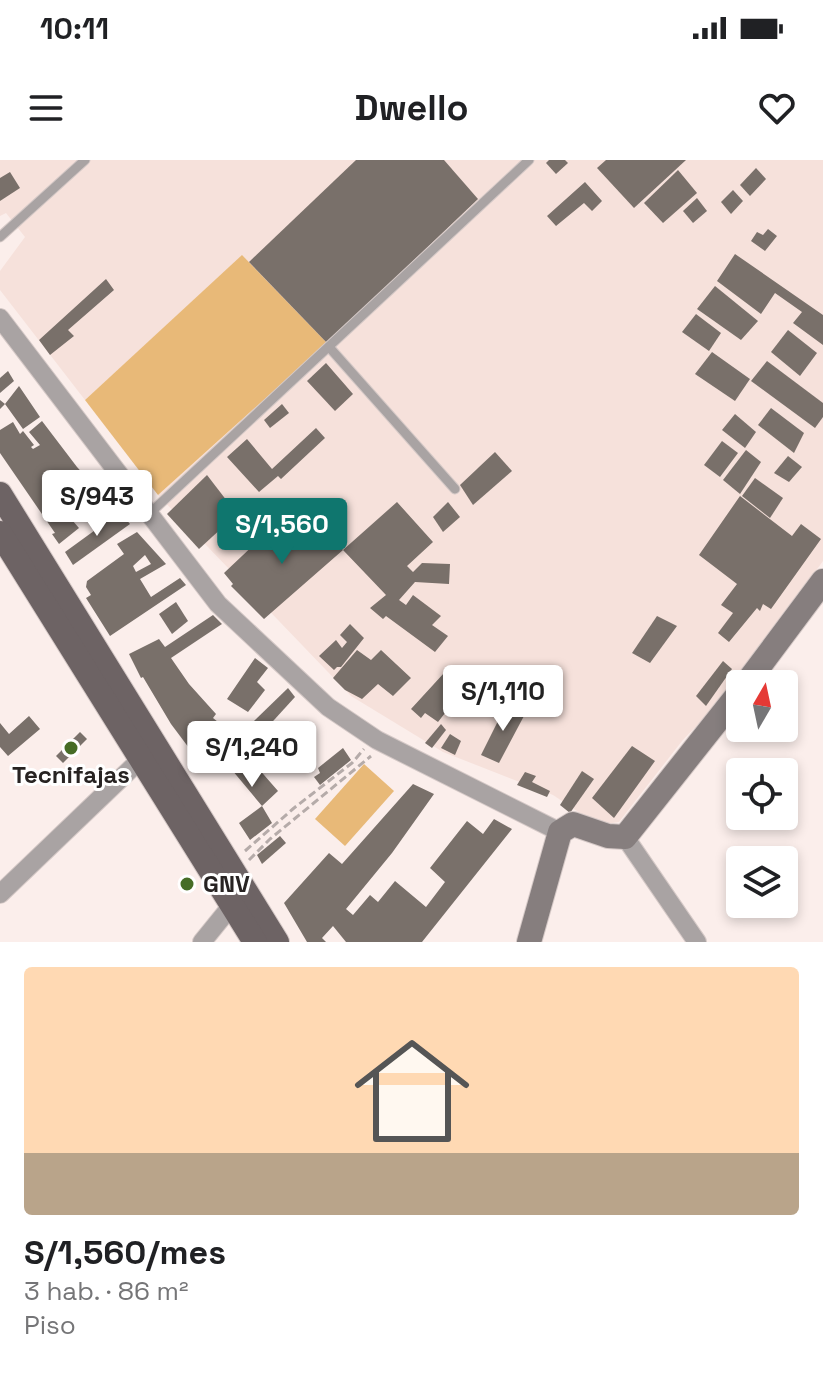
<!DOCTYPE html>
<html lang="es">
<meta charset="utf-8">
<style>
body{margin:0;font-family:"Space Grotesk",sans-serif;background:#f6f6f6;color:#202124;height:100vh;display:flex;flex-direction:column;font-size:30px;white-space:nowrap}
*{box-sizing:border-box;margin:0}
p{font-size:26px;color:#757577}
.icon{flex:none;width:44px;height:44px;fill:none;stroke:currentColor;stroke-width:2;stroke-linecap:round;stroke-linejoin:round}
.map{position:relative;height:782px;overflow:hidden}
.side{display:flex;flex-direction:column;background:#fff;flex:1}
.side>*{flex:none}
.needle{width:52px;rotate:9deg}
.controls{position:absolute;left:726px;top:510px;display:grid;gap:16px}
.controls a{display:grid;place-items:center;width:72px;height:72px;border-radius:8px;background:#fff;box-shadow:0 4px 12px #0003;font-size:40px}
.price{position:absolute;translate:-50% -68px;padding:0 18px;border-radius:8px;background:#fff;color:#222;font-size:26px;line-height:52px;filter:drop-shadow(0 2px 4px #0008)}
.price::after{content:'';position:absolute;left:50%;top:48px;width:24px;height:18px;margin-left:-12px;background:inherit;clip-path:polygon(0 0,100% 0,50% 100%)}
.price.selected{background:#0f766e;color:#fff}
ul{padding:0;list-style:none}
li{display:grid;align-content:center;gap:16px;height:424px;padding:0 24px}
li span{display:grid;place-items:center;height:248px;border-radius:8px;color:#555}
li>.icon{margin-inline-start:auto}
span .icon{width:144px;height:144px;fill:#fffc;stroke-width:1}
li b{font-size:34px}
.status{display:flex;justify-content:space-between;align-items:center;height:56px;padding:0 40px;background:#fff;direction:ltr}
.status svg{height:22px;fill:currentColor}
header{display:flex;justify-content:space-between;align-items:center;height:104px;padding:0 24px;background:#fff;font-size:36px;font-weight:800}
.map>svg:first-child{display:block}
.built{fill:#f6e1db}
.green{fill:#e8b978}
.building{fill:#79706a;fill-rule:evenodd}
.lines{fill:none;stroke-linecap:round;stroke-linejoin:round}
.lane-casing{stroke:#d5c9c7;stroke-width:11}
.street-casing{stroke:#d5c9c7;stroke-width:20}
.secondary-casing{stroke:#d5c9c7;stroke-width:26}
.primary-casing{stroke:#d5c9c7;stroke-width:26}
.path{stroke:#b5aba9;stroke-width:3;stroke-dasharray:8 4;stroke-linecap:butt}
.lane{stroke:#a9a3a3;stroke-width:9}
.street{stroke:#a9a3a3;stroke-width:18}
.secondary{stroke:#867e7e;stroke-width:24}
.primary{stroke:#6d6364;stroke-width:24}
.poi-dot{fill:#466c26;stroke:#fff;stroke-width:3}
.labels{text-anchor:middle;stroke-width:6;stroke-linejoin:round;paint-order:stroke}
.poi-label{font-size:24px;font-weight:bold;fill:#272322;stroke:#fff}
</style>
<div class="status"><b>10:11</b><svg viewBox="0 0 49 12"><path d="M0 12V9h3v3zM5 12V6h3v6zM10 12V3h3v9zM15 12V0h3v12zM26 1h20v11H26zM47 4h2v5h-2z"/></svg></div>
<header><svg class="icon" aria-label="menu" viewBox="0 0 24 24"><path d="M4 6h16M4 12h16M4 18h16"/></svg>Dwello<svg class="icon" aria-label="heart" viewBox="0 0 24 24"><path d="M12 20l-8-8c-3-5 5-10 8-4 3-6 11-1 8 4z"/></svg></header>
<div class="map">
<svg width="823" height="782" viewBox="0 0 823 782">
<rect width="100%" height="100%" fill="#fbeeeb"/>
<path class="built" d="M0 0H823V401L727 534 682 581 619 662 598 665 553 635 443 592 351 536 158 335 327 183 242 96 85 240 0 130V111L25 77 6 53 0 56Z"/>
<g class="green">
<path d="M242 95 327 183 158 335 85 240Z"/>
<path d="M364 604 394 631 345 686 315 659Z"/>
</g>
<g class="building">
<path d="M356 0H444L478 39 327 183 249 102Z"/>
<path d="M549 0H565L568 3 556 14 546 3Z"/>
<path d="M606 0H686L634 48 597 8Z"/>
<path d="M756 8 766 19 750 36 740 25Z"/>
<path d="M678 10 697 33 663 63 644 43Z"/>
<path d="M10 12 20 28 0 41V18Z"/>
<path d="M585 22 602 41 592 51 584 43 556 66 547 56Z"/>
<path d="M733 30 743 41 731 54 721 42Z"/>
<path d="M697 38 707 51 693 63 683 51Z"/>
<path d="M768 69 777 76 765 91 751 81 757 72 763 75Z"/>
<path d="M735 94 823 155V185L793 163 802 152 775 133 761 154 717 121Z"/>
<path d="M106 119 114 130 68 170 74 176 50 195 39 180Z"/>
<path d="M715 126 758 161 741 180 697 149Z"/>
<path d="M696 154 721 173 709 191 682 172Z"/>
<path d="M788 170 817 193 800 216 771 192Z"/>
<path d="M712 192 750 219 735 241 695 214Z"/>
<path d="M767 201 823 243V257L815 268 751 221Z"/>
<path d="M326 203 353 234 335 251 307 221Z"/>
<path d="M8 211 14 221 0 233V218Z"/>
<path d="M19 226 40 257 23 269 5 244 0 249V240L5 244Z"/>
<path d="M282 244 289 253 270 268 264 260Z"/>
<path d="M771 248 804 273 794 293 758 265Z"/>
<path d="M735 254 756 272 745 288 722 270Z"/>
<path d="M42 261 77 307 103 335 79 353 80 355 72 360 79 368 59 384 52 374 55 373 0 293V270L13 262 20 274 23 271 34 285 31 287 33 289 40 285 29 272Z"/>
<path d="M316 268 325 278 281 319 278 316 259 332 227 297 247 279 272 309Z"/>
<path d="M722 281 738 293 720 317 704 305Z"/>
<path d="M746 290 761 302 740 334 723 320Z"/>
<path d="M495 292 512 311 473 345 460 325Z"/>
<path d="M788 296 802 307 789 322 774 313Z"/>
<path d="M207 315 237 354 199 389 167 354Z"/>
<path d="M755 318 783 338 770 358 742 336Z"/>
<path d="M740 336 792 376 801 364 821 379 771 449 763 444 760 451 757 448 729 482 718 473 733 453 721 445 737 424 699 395Z"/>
<path d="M397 342 433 382 407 406 413 412 422 403 450 404 449 424 415 422 399 440 406 445 413 435 441 456 432 465 448 476 435 492 386 456 383 459 370 448 386 435 343 390Z"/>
<path d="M448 342 460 357 443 372 433 357Z"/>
<path d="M120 352 130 364 73 405 65 392Z"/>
<path d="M310 353 343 390 264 459 231 426 233 424 224 413 261 378 271 388Z"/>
<path d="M137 372 166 404 140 419 151 437 180 418 186 425 110 476 86 438 91 435 86 427 87 421 124 394 117 384ZM145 395 151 404 136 412 133 406Z"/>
<path d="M176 442 188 461 172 474 159 454Z"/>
<path d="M213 455 222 464 171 498 189 524 216 554 213 558 223 566 198 600 171 564 143 517 141 518 129 494 159 479 165 487Z"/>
<path d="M657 456 677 466 650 503 632 493Z"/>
<path d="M350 464 364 478 341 507H337L334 510 319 496 336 480 342 488 347 482 340 475Z"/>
<path d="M357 490 371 500 381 490 411 518 393 536 378 524 362 539 345 530 333 518Z"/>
<path d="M255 498 268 508 257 522 265 530 248 552 227 539Z"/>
<path d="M723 501 732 509 706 546 696 536Z"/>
<path d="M444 513 477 528 470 544 456 539 438 562 425 553 421 558 411 549Z"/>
<path d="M288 528 295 537 264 571 254 561Z"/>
<path d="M507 543 525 554 499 603 481 595Z"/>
<path d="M29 556 40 569 8 596 0 587V563L9 574Z"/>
<path d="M441 564 446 570 432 588 425 583Z"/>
<path d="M80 572 87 579 63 603 56 596Z"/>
<path d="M450 574 461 581 455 595 441 588Z"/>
<path d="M237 584 278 631 262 646 272 663 250 680 239 663 262 646 222 598Z"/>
<path d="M632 586 655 601 614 658 592 638Z"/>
<path d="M343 588 351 600 320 625 314 617 320 613 318 608Z"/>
<path d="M582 611 594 619 570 653 560 645Z"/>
<path d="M525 612 536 616 532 622 550 631 547 637 517 625Z"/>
<path d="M413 624 434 634 392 693 346 749 353 755 370 735 378 742 395 721 426 747 445 722 430 708 467 661 483 674 494 659 512 669 422 782H346L333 766 322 778 326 782H307L284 743 329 693 342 704Z"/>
<path d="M280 676 286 683 262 704 257 695Z"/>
</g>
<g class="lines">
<defs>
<g id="lane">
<path d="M0 77 85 0"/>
<path d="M329 187 455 329"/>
<path d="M149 354 529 0"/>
</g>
<g id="street">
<path d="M0 158 218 444 328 547 377 580 560 672"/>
<path d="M625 677 697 782"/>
<path d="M0 734 141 599"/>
<path d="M202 782 232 745"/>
</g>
<g id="secondary">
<path d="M746 524 823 421"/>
<path d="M529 782 560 672 573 664 608 676 625 677 740 532"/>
</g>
<g id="primary">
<path d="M0 334 277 782"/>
<path d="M0 373 255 782"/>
</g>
</defs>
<use href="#lane" class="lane-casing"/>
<use href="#street" class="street-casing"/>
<use href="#secondary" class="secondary-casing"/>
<use href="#primary" class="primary-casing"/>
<g class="path">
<path d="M245 691 294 648 352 603 364 589"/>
<path d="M249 700 270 679 371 596"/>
</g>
<use href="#lane" class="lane"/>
<use href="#street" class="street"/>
<use href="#secondary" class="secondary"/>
<use href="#primary" class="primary"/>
</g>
<g class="poi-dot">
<circle cx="71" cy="588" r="8"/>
<circle cx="187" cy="724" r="8"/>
</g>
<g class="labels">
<g class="poi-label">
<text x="71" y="623">Tecnifajas</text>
<text x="203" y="732" text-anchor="start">GNV</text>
</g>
</g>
</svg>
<div class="controls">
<a><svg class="needle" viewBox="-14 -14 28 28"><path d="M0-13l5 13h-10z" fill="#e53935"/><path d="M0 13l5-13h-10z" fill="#757577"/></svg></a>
<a><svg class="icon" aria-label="locate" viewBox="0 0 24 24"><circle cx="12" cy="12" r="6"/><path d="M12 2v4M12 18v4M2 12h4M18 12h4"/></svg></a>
<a><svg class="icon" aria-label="layers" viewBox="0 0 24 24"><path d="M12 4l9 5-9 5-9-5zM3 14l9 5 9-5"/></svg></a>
</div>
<b class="price" style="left:97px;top:378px">S/943</b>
<b class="price selected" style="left:282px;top:406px">S/1,560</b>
<b class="price" style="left:503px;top:573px">S/1,110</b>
<b class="price" style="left:252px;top:629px">S/1,240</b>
</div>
<section class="side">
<ul>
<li><span style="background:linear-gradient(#ffd9b3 75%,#b9a48a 0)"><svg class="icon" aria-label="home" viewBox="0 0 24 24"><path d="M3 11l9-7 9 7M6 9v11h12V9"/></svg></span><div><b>S/1,560/mes</b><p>3 hab. · 86 m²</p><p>Piso</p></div></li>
</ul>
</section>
